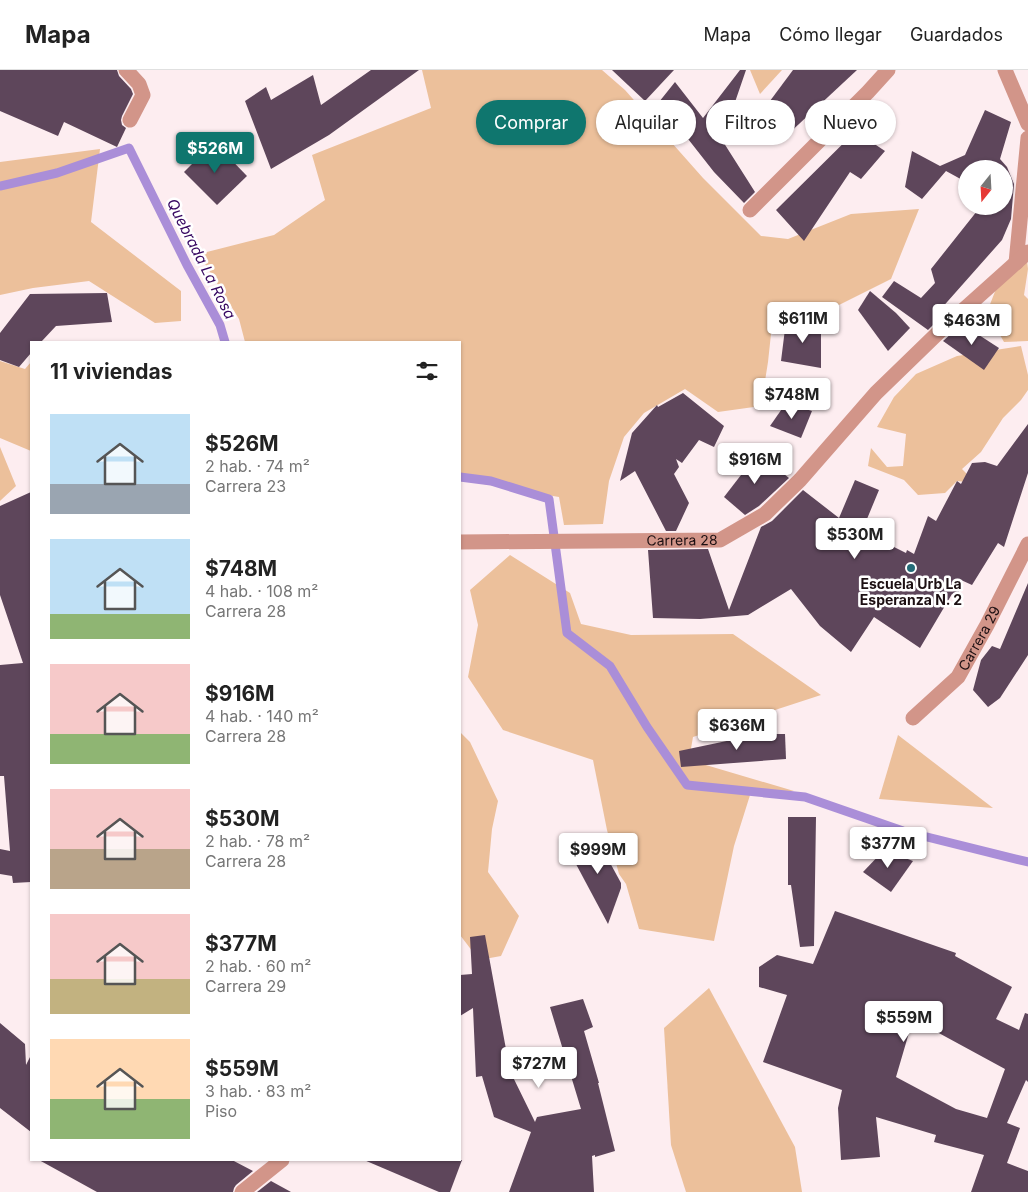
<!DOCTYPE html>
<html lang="es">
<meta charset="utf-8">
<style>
body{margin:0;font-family:Inter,sans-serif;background:#f2f2f2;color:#222;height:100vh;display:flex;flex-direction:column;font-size:19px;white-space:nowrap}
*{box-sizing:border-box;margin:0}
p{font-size:16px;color:#767676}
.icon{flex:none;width:28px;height:28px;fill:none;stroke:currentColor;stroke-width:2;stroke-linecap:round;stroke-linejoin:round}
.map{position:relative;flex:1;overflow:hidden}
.drawer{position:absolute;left:30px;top:271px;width:431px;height:820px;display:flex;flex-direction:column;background:#fff;border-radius:0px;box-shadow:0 1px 4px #0004}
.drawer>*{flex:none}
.guide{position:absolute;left:476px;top:30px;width:475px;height:45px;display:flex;gap:10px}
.needle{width:32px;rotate:198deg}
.tools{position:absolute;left:958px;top:90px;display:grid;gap:10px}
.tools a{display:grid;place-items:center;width:55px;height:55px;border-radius:50%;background:#fff;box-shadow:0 1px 4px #0004;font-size:25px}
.price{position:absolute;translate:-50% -42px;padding:0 11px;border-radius:5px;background:#fff;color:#222;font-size:16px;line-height:32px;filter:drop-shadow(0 1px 2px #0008)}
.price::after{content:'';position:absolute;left:50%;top:30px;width:15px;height:11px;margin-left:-8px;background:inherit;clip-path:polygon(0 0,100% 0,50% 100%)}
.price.on{background:#0f766e;color:#fff}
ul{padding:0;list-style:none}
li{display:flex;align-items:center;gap:15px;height:125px;padding:0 20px}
li span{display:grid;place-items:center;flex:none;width:140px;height:100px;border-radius:0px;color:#555}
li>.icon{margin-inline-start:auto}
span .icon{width:60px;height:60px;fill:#fffc;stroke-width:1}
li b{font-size:21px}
h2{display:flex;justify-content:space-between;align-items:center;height:60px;padding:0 20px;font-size:21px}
.chip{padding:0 18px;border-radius:22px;background:#fff;box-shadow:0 1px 4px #0004;font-size:18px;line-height:45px}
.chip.on{background:#0f766e;color:#fff}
header{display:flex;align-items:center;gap:30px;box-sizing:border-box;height:70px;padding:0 25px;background:#fff;border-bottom:1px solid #e0e0e0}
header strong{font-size:24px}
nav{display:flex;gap:28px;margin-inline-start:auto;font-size:18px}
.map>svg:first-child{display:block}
.green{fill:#ecc09b}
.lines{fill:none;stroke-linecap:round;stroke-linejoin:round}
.stream{stroke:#aa8ed8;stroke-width:9}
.building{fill:#5e465b;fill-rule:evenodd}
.minor{stroke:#d29589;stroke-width:15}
.poi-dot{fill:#246c78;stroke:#fff;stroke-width:2}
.labels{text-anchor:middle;stroke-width:5;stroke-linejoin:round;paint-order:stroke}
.street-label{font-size:14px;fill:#1c0f12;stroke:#fff}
.poi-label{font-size:14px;font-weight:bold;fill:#1c0f12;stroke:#fff}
.water-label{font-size:15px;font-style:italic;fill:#370761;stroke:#fff}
</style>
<header>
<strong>Mapa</strong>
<nav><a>Mapa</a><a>Cómo llegar</a><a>Guardados</a></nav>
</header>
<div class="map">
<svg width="1028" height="1122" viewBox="0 0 1028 1122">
<rect width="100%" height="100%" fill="#fdedf0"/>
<g class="green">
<path d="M422 0H602L625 20 703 108 761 166 788 169 851 144 919 139 891 209 827 241 774 236 768 292 761 336 718 342 685 319 644 343 624 367 609 411 603 454 564 455 559 427 460 410V272H245L239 249 199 184 274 165 325 130 312 85 431 38Z"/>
<path d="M750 0H782L760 24Z"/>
<path d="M100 79 91 152 181 221V251L155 253 89 211 33 218 0 225V92Z"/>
<path d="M1027 190 1028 199 1024 225 1028 229V271L1004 272 987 242 996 219Z"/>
<path d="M1021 276 1028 305V320L1021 330 1003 348 981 382 962 399 976 413 957 411 945 423 918 425 904 410 868 396 871 378 887 397 903 396 906 364 877 357 894 327 916 304 957 286Z"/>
<path d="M0 291 25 299 31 292V381L0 368Z"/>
<path d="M0 377 16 416 0 431Z"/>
<path d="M510 485 570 523 581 554 631 565 733 564 821 625 693 667 689 690 794 721 751 722 734 776 714 871 639 859 626 814 619 804 607 760 593 690 503 660 468 607 478 555 470 520Z"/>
<path d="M460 662 470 672 498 731 492 759 488 802 519 846 501 886 479 890 460 865Z"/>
<path d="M898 665 993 738 879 729Z"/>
<path d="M709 918 795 1077 802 1122H686L671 1075 664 958Z"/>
</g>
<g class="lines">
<g class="stream">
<path d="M0 116 57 103 129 78 187 195 220 255 225 272"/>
<path d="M460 407 491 411 549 429 567 563 610 596 647 657 687 715 805 727 903 761 1028 792"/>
</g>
</g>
<g class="building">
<path d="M0 0H117L119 6 131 19 133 24 122 46 121 50 122 55 126 58 117 77 64 52 58 66 0 41Z"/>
<path d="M371 0H419L329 65 271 99 245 31 266 17 271 30 313 5 321 35Z"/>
<path d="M612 0H674L645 31Z"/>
<path d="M740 0H746L722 70 755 122 744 133 714 102 659 32 675 12 703 48Z"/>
<path d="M793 0H857L785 67 764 39Z"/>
<path d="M878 39 887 46 870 71 885 81 861 109 850 102 804 171 776 140Z"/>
<path d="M985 40 1011 52 1000 89 1007 97 1014 114 1011 149 1002 170 940 240 945 243 928 260 882 227 894 211 921 228 935 213 931 199 981 136H1004V99H966V112L946 101 922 129 905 117 912 81 940 96 965 85Z"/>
<path d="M214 72 247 106 217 135 184 102Z"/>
<path d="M870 221 896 243 910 258 888 281 858 240Z"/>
<path d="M107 223 112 252 56 256 41 272H31V283L19 297 0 290V263L30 224Z"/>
<path d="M786 251 821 253V298L781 291Z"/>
<path d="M962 254 999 278 984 300 943 271Z"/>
<path d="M683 323 724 356 714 377 699 370 682 393 676 389 679 397 674 404 689 433 676 461H666L635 401 620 411 632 363 657 335 658 337Z"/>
<path d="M786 333 812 341 801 368 770 356Z"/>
<path d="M1028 354V403L1004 477 998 473 972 515 961 510 958 528 952 524 920 578 874 547 851 582 820 556 791 519 748 545 700 549 653 548 648 480 708 479 729 540 761 457 772 451 803 420 839 448 855 410 879 420 862 461 906 483 907 480 914 484 928 446 936 451 957 411 961 414 972 393 985 392 997 396Z"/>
<path d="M758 383 789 408 759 436 745 445 724 427Z"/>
<path d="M31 422V812L13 813 12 806 0 804V779L10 781 4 706H0V595L23 593 0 525V436Z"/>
<path d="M1028 513V585L1000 628 988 637 973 620 981 590 992 576 1000 579Z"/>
<path d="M760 664H785L786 689 681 697 679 681Z"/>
<path d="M788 747H816L814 876 800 877 791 815H788Z"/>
<path d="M596 767 621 813V818L608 854 569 781Z"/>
<path d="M884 780 913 791 891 822 863 802Z"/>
<path d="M835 841 956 883 955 886 1012 917 996 949 1019 960 1025 943 1028 944V1012L1026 1010 1007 1053 1020 1058 1007 1093 1028 1101V1122H971L984 1085 934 1072 936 1065 876 1047 880 1087 841 1090 838 1038 842 1020 763 992 787 925 759 917V897L777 885 813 894ZM913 949 1005 999 987 1048 956 1039 896 1007Z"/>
<path d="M485 865 510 1001 535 1052 537 1047 581 1039 550 937 583 929 593 957 584 961 599 1013H598L615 1081 595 1087V1085L592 1086 594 1122H509L531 1062 494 1047 482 1006 476 1007 473 938 460 946V905L472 904 470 867Z"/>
<path d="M0 953 25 974 26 995 31 985V1062L0 1038Z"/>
<path d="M39 1090H232L253 1101 236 1115 234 1118 233 1122H97Z"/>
<path d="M364 1090H462L450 1122H439Z"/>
<path d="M271 1111 291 1122H257Z"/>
</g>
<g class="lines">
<g class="minor">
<path d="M126 0 139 14 143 25 130 50"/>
<path d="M1005 0 1028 54"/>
<path d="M750 140 868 22 888 0"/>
<path d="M1016 193 1028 68"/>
<path id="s1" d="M460 472 720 470 765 444 800 410 876 323 942 259 1028 182"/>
<path id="s2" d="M913 648 958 607 987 555 1028 474"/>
<path d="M242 1122 282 1090"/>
</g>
</g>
<circle class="poi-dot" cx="911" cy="498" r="5"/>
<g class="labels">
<g class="street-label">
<text dy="5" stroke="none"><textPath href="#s1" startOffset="222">Carrera 28</textPath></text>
<text dy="5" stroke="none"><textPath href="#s2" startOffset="105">Carrera 29</textPath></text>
</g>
<g class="poi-label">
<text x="911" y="519">Escuela Urb La<tspan x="911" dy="16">Esperanza N. 2</tspan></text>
</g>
<g class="water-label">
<text transform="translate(201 189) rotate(63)" y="5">Quebrada La Rosa</text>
</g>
</g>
</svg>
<div class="tools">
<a><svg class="needle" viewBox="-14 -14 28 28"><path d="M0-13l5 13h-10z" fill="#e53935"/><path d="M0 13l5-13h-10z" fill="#767676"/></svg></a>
</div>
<b class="price on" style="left:215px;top:104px">$526M</b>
<b class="price" style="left:803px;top:274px">$611M</b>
<b class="price" style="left:972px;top:276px">$463M</b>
<b class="price" style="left:792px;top:350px">$748M</b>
<b class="price" style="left:755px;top:415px">$916M</b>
<b class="price" style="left:855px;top:490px">$530M</b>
<b class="price" style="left:737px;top:681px">$636M</b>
<b class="price" style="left:888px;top:799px">$377M</b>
<b class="price" style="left:598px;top:805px">$999M</b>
<b class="price" style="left:904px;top:973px">$559M</b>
<b class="price" style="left:539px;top:1019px">$727M</b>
<div class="guide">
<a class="chip on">Comprar</a>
<a class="chip">Alquilar</a>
<a class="chip">Filtros</a>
<a class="chip">Nuevo</a>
</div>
<section class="drawer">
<h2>11 viviendas<svg class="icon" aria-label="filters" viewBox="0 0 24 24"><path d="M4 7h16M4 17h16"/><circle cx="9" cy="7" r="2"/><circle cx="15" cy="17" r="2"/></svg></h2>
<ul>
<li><span style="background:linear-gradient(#bfe0f5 70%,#9aa5b1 0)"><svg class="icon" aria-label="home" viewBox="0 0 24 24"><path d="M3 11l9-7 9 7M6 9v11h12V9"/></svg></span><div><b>$526M</b><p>2 hab. · 74 m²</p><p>Carrera 23</p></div></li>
<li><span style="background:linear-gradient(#bfe0f5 75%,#8fb573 0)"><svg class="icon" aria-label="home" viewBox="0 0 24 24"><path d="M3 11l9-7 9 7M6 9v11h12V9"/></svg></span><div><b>$748M</b><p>4 hab. · 108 m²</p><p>Carrera 28</p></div></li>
<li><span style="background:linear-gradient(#f6c9c9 70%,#8fb573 0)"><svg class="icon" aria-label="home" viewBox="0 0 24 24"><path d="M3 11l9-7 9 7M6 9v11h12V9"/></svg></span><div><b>$916M</b><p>4 hab. · 140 m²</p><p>Carrera 28</p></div></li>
<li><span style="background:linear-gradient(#f6c9c9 60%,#b9a48a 0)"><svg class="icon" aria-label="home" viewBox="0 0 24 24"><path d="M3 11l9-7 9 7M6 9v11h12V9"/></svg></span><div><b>$530M</b><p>2 hab. · 78 m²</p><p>Carrera 28</p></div></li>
<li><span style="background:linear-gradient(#f6c9c9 65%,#c2b280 0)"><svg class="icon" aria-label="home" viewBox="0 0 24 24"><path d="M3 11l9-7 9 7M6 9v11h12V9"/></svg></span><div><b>$377M</b><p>2 hab. · 60 m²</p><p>Carrera 29</p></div></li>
<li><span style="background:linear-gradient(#ffd9b3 60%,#8fb573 0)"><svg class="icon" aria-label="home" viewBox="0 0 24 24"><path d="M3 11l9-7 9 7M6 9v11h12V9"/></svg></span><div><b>$559M</b><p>3 hab. · 83 m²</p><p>Piso</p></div></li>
</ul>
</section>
</div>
